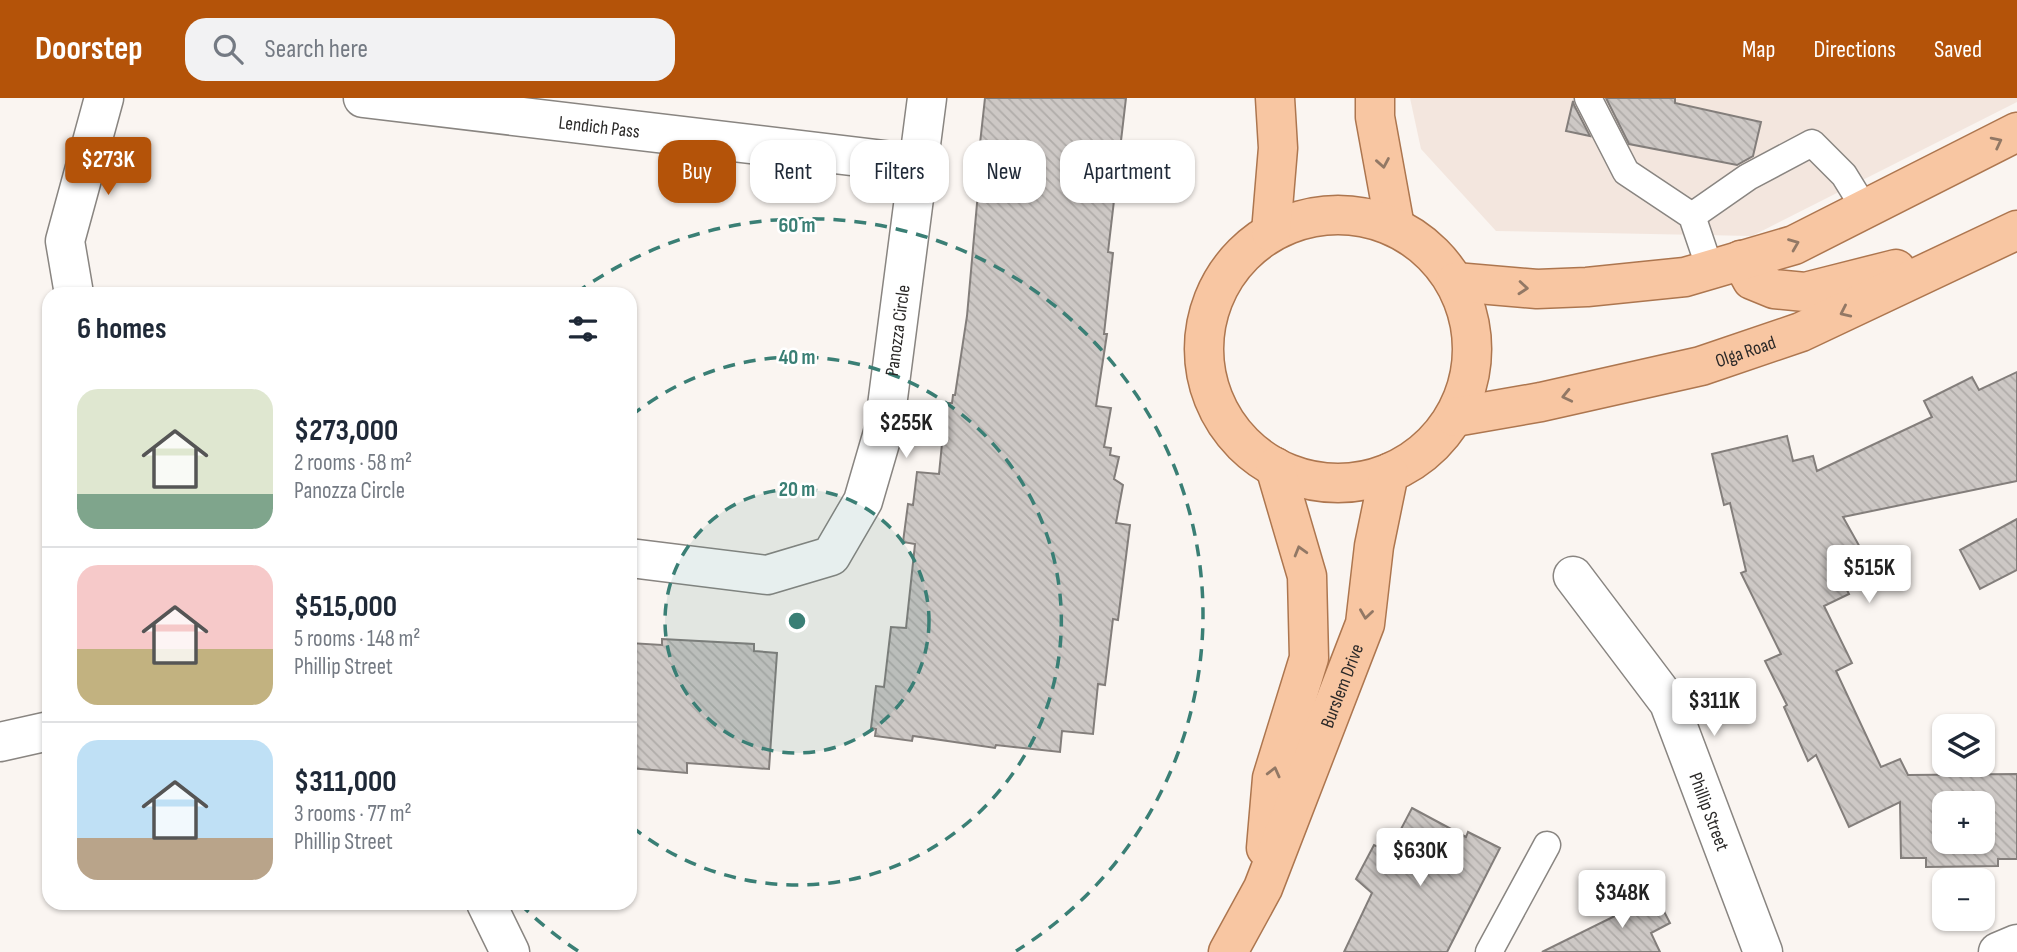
<!DOCTYPE html>
<meta charset="utf-8">
<style>
body{margin:0;font-family:"Sofia Sans Condensed",sans-serif;background:#f2f2f3;color:#1f2937;height:100vh;display:flex;flex-direction:column;font-size:26px;white-space:nowrap}
*{box-sizing:border-box;margin:0}
p{font-size:23px;color:#747a83}
.icon{flex:none;width:38px;height:38px;fill:none;stroke:currentColor;stroke-width:2;stroke-linecap:round;stroke-linejoin:round}
.map{position:relative;flex:1;overflow:hidden}
.drawer{position:absolute;left:42px;top:189px;width:595px;height:623px;display:flex;flex-direction:column;background:#fff;border-radius:21px;box-shadow:0 2px 5px #0004}
.drawer>*{flex:none}
.guide{position:absolute;left:658px;top:42px;width:665px;height:63px;display:flex;gap:14px}
.tools{position:absolute;left:1932px;top:616px;display:grid;gap:14px}
.tools a{display:grid;place-items:center;width:63px;height:63px;border-radius:14px;background:#fff;box-shadow:0 2px 5px #0004;font-size:35px}
.price{position:absolute;translate:-50% -60px;padding:0 16px;border-radius:7px;background:#fff;color:#222;font-size:23px;line-height:46px;filter:drop-shadow(0 2px 4px #0008)}
.price::after{content:'';position:absolute;left:50%;top:42px;width:21px;height:16px;margin-left:-10px;background:inherit;clip-path:polygon(0 0,100% 0,50% 100%)}
.price.active{background:#b45309;color:#fff}
ul{padding:0;list-style:none}
li{display:flex;align-items:center;gap:21px;height:175px;padding:0 35px}
li+li{border-top:2px solid #e0e1e3}
li span{display:grid;place-items:center;flex:none;width:196px;height:140px;border-radius:21px;color:#555}
li>.icon{margin-inline-start:auto}
span .icon{width:84px;height:84px;fill:#fffc;stroke-width:1}
li b{font-size:30px}
h2{display:flex;justify-content:space-between;align-items:center;height:84px;padding:0 35px;font-size:30px}
.pill{padding:0 24px;border-radius:21px;background:#fff;box-shadow:0 2px 5px #0004;font-size:24px;line-height:63px}
.pill.active{background:#b45309;color:#fff}
header{display:flex;align-items:center;gap:42px;box-sizing:border-box;height:98px;padding:0 35px;background:#b45309;color:#fff}
header strong{font-size:33px}
nav{display:flex;gap:38px;margin-inline-start:auto;font-size:24px}
.search{width:490px;height:63px;background:#f2f2f3;display:flex;align-items:center;gap:18px;box-sizing:border-box;padding:0 24px;border-radius:21px;color:#747a83;font-size:26px}
.map>svg:first-child{display:block}
.built{fill:#f3e6de}
.building{fill:url(#building-back-hatch);stroke:#837e7b;stroke-width:2;fill-rule:evenodd}
.lines{fill:none;stroke-linecap:round;stroke-linejoin:round}
.lane-casing{stroke:#898581;stroke-width:29}
.street-casing{stroke:#898581;stroke-width:41}
.primary-casing{stroke:#ad764f;stroke-width:41}
.lane{stroke:#fff;stroke-width:26}
.street{stroke:#fff;stroke-width:38}
.primary{stroke:#f8c6a2;stroke-width:38}
.oneway{stroke:#927865}
.ring{fill:none;stroke:#3a7f75;stroke-width:3.5;stroke-dasharray:12 9}
.labels{text-anchor:middle;stroke-width:5;stroke-linejoin:round;paint-order:stroke}
.street-label{font-size:19px;fill:#2b2928;stroke:#fff}
.centre{fill:#3a7f75;stroke:#fff;stroke-width:3.5}
.ring-label{font-size:21px;text-anchor:middle;font-weight:bold;fill:#3a7f75;stroke:#fff;stroke-width:5;stroke-linejoin:round;paint-order:stroke}
</style>
<header>
<strong>Doorstep</strong>
<div class="search"><svg class="icon" aria-label="search" viewBox="0 0 24 24"><circle cx="10" cy="10" r="6"/><path d="M15 15l6 6"/></svg>Search here</div>
<nav><a>Map</a><a>Directions</a><a>Saved</a></nav>
</header>
<div class="map">
<svg width="2017" height="854" viewBox="0 0 2017 854">
<defs>
<pattern id="building-back-hatch" width="6" height="6" patternUnits="userSpaceOnUse" patternTransform="scale(1.75)"><rect width="6" height="6" fill="#cdc8c5"/><path d="M-1 5l2 2M0 0l6 6M5-1l2 2" fill="none" stroke="#b0aca9"/></pattern>
</defs>
<rect width="100%" height="100%" fill="#faf5f1"/>
<path class="built" d="M1410 0H2017V4L1752 138 1496 133 1421 51Z"/>
<g class="building">
<path d="M985 0H1126L1108 154 1113 155 1104 236H1107L1096 308 1111 310 1104 349 1111 350 1110 357 1119 359 1114 381 1123 387 1116 425 1130 427 1118 522 1113 521 1105 587 1098 586 1093 636 1062 633 1060 654 996 647 995 650 913 638 912 643 875 638 876 631 871 630 876 588 884 589 891 529 906 530 915 446 903 444 908 406 913 407 917 374 939 376 946 305H952L953 297H955L967 218 979 83 976 82Z"/>
<path d="M1606 0H1675V5L1761 24 1753 58 1737 67 1629 46Z"/>
<path d="M1573 3 1574 7 1590 38 1566 33Z"/>
<path d="M2017 274V383L1843 419 1861 451 1834 466 1849 496 1824 508 1852 565 1836 573 1881 669 1900 661 1908 677 2017 676V761H1998V768L1926 769V760H1901L1900 704 1849 729 1816 657 1808 663 1784 609 1787 607 1765 563 1781 556 1741 475 1746 473 1730 405 1724 407 1712 356 1787 338 1793 363 1813 358 1817 373 1932 319 1924 303 1972 279 1979 292ZM1944 705H1983V744H1944Z"/>
<path d="M2017 421V472L1980 491 1960 452Z"/>
<path d="M662 541 754 546V553L777 555 769 671 687 665V675L630 670V545L662 547Z"/>
<path d="M1412 710 1466 739 1468 734 1500 750 1447 854H1344L1372 795 1356 781 1374 747 1389 754Z"/>
<path d="M1653 792 1670 825 1651 835 1660 854H1542L1623 814 1620 808Z"/>
</g>
<g class="lines">
<defs>
<g id="lane">
<path d="M1588 0 1626 74 1692 118 1710 171"/>
<path d="M1692 118 1748 79 1812 45 1844 77 1865 111"/>
<path d="M1489 854 1547 747"/>
</g>
<g id="street">
<path id="s1" d="M363 0 918 66"/>
<path d="M74 196 65 143 104 0"/>
<path id="s2" d="M630 460 767 477 831 458 863 403 884 331 927 0"/>
<path id="s3" d="M1573 478 1669 605 1763 854"/>
<path d="M0 644 49 633"/>
<path d="M486 805 510 854"/>
<path d="M1998 854 2017 846"/>
</g>
<g id="primary">
<path d="M1375 0V19L1395 129"/>
<circle cx="1338" cy="251" r="134"/>
<path d="M1271 134 1278 50 1275 0"/>
<path d="M1741 162 1752 182 1774 191 1805 194 1896 171"/>
<path d="M1455 184 1537 191 1587 189 1685 179 1794 147 2017 34"/>
<path id="s4" d="M1455 319 1541 304 1701 268 1801 234 2017 132"/>
<path d="M1266 750 1272 680 1309 560 1307 478 1275 369"/>
<path id="s5" d="M1228 854 1263 790 1365 526 1374 448 1389 375"/>
</g>
</defs>
<use href="#lane" class="lane-casing"/>
<use href="#street" class="street-casing"/>
<use href="#primary" class="primary-casing"/>
<use href="#lane" class="lane"/>
<use href="#street" class="street"/>
<use href="#primary" class="primary"/>
</g>
<defs><path id="oneway-chevron" d="M-2-3.5L2.5 0L-2 3.5" fill="none" stroke-width="1.6" stroke-linecap="round" stroke-linejoin="round" transform="scale(1.75)"/></defs>
<g class="oneway">
<use href="#oneway-chevron" transform="translate(1997 44) rotate(-27)"/>
<use href="#oneway-chevron" transform="translate(1383 65) rotate(80)"/>
<use href="#oneway-chevron" transform="translate(1794 146) rotate(-22)"/>
<use href="#oneway-chevron" transform="translate(1523 190) rotate(5)"/>
<use href="#oneway-chevron" transform="translate(1845 214) rotate(155)"/>
<use href="#oneway-chevron" transform="translate(1567 298) rotate(167)"/>
<use href="#oneway-chevron" transform="translate(1300 453) rotate(-106)"/>
<use href="#oneway-chevron" transform="translate(1366 516) rotate(98)"/>
<use href="#oneway-chevron" transform="translate(1274 674) rotate(-76)"/>
</g>
<circle cx="797" cy="523" r="132" fill="#3a7f75" fill-opacity=".12"/>
<g class="ring">
<circle cx="797" cy="523" r="132"/>
<path d="M631 318A264 264 0 1 1 631 728"/>
<path d="M578 853A396 396 0 0 1 519 805M576 195A396 396 0 1 1 1016 853"/>
</g>
<g class="labels">
<g class="street-label">
<text dy="7" stroke="none"><textPath href="#s1" startOffset="238">Lendich Pass</textPath></text>
<text dy="7" stroke="none"><textPath href="#s2" startOffset="443">Panozza Circle</textPath></text>
<text dy="7" stroke="none"><textPath href="#s4" startOffset="298">Olga Road</textPath></text>
<text dy="7" stroke="none"><textPath href="#s5" startOffset="290">Burslem Drive</textPath></text>
<text dy="7" stroke="none"><textPath href="#s3" startOffset="275">Phillip Street</textPath></text>
</g>
</g>
<circle cx="797" cy="523" r="10" class="centre"/>
<g class="ring-label">
<text x="797" y="134">60 m</text>
<text x="797" y="266">40 m</text>
<text x="797" y="398">20 m</text>
</g>
</svg>
<div class="tools">
<a><svg class="icon" aria-label="layers" viewBox="0 0 24 24"><path d="M12 4l9 5-9 5-9-5zM3 14l9 5 9-5"/></svg></a>
<a>+</a>
<a>−</a>
</div>
<b class="price active" style="left:108px;top:99px">$273K</b>
<b class="price" style="left:906px;top:362px">$255K</b>
<b class="price" style="left:1869px;top:507px">$515K</b>
<b class="price" style="left:1714px;top:640px">$311K</b>
<b class="price" style="left:1420px;top:790px">$630K</b>
<b class="price" style="left:1622px;top:832px">$348K</b>
<div class="guide">
<a class="pill active">Buy</a>
<a class="pill">Rent</a>
<a class="pill">Filters</a>
<a class="pill">New</a>
<a class="pill">Apartment</a>
</div>
<section class="drawer">
<h2>6 homes<svg class="icon" aria-label="filters" viewBox="0 0 24 24"><path d="M4 7h16M4 17h16"/><circle cx="9" cy="7" r="2"/><circle cx="15" cy="17" r="2"/></svg></h2>
<ul>
<li><span style="background:linear-gradient(#dfe7d0 75%,#7fa58c 0)"><svg class="icon" aria-label="home" viewBox="0 0 24 24"><path d="M3 11l9-7 9 7M6 9v11h12V9"/></svg></span><div><b>$273,000</b><p>2 rooms · 58 m²</p><p>Panozza Circle</p></div></li>
<li><span style="background:linear-gradient(#f6c9c9 60%,#c2b280 0)"><svg class="icon" aria-label="home" viewBox="0 0 24 24"><path d="M3 11l9-7 9 7M6 9v11h12V9"/></svg></span><div><b>$515,000</b><p>5 rooms · 148 m²</p><p>Phillip Street</p></div></li>
<li><span style="background:linear-gradient(#bfe0f5 70%,#b9a48a 0)"><svg class="icon" aria-label="home" viewBox="0 0 24 24"><path d="M3 11l9-7 9 7M6 9v11h12V9"/></svg></span><div><b>$311,000</b><p>3 rooms · 77 m²</p><p>Phillip Street</p></div></li>
</ul>
</section>
</div>
